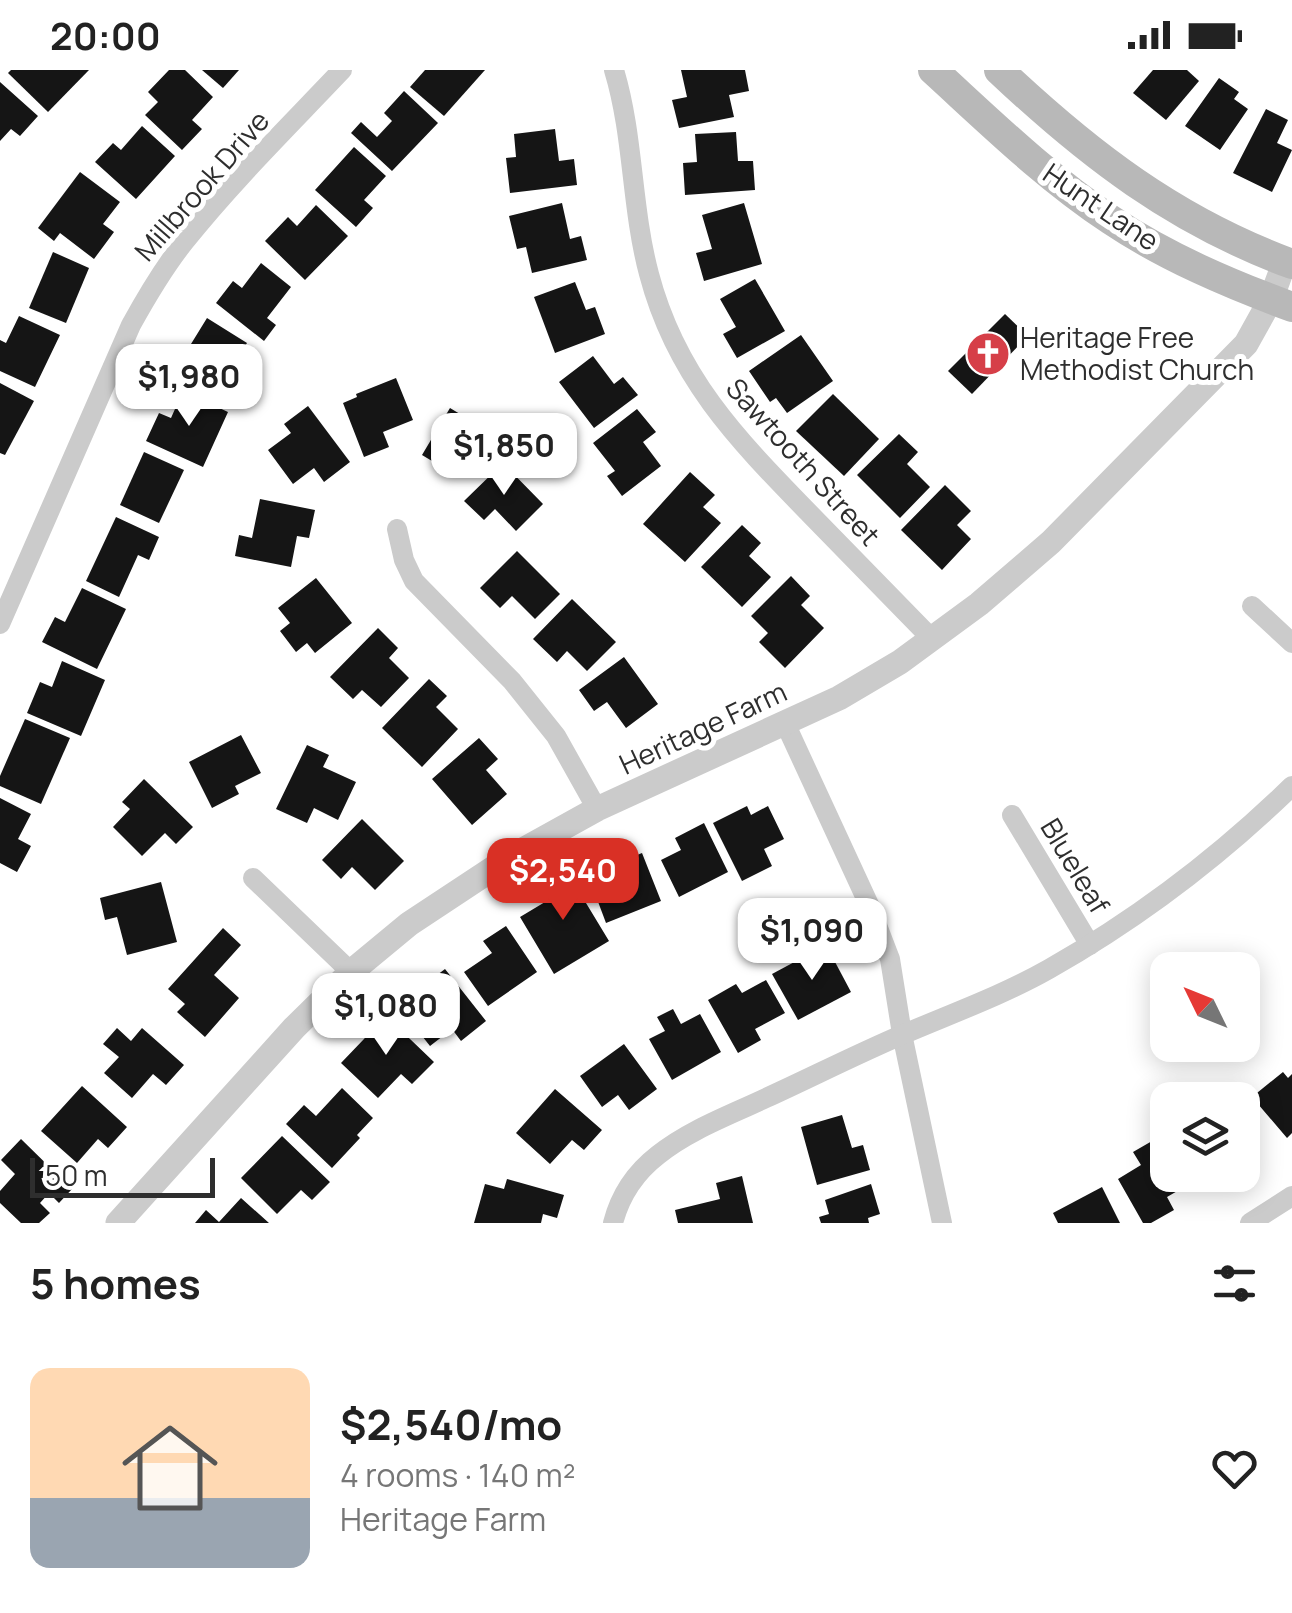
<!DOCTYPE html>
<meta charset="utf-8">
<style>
body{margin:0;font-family:Manrope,sans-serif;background:#f6f6f6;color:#222;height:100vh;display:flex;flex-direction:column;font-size:38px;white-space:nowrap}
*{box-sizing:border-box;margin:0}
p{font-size:32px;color:#767676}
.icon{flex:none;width:55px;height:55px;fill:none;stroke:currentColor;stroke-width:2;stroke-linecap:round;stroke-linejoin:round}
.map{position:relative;height:1153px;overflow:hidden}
.details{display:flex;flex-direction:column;background:#fff;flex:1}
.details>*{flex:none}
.needle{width:65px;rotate:313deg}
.buttons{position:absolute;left:1150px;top:882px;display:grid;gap:20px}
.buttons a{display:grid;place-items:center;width:110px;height:110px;border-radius:20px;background:#fff;box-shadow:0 5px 25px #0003;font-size:50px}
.scale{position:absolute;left:30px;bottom:25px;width:185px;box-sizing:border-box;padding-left:10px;border:5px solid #2e2e2e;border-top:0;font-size:28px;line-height:35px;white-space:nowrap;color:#2e2e2e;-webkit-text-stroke:8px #fff;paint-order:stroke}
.price{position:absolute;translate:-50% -85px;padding:0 22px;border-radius:20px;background:#fff;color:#222;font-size:32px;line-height:65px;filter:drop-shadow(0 2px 5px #0008)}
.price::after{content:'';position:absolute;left:50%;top:60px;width:30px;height:22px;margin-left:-15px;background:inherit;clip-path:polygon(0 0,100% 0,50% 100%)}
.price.active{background:#d93025;color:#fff}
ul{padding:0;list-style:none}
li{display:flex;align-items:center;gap:30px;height:250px;padding:0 30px}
li span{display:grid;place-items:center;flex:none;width:280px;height:200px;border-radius:20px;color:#555}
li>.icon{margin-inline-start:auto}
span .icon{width:120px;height:120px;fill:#fffc;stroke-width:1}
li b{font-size:42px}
h2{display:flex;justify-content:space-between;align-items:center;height:120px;padding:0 30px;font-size:42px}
.status{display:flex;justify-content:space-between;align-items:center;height:70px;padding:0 50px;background:#fff;direction:ltr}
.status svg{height:28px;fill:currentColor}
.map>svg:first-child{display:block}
.building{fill:#151515}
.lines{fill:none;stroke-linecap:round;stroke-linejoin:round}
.minor{stroke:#cbcbcb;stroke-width:20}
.tertiary{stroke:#cbcbcb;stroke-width:25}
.secondary{stroke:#b8b8b8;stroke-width:30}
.labels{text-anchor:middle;stroke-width:10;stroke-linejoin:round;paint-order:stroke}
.street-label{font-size:28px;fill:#2e2e2e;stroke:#fff}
.poi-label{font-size:28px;fill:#2e2e2e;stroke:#fff;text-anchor:start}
</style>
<div class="status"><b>20:00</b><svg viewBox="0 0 49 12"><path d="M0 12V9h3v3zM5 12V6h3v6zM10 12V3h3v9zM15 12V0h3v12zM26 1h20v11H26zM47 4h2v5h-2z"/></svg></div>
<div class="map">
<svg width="1292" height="1153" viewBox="0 0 1292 1153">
<rect width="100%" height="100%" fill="#fff"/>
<g class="building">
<path d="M11 0H89L48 42 8 3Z"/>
<path d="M169 0H185L213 27 192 50 202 59 182 80 145 45 158 32 148 22Z"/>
<path d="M202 0H239L223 18Z"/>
<path d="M425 0H485L444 46 410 17Z"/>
<path d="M681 0H745L749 21 729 25 734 47 679 58 672 30 687 27Z"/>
<path d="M1153 0H1187L1199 11 1166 50 1133 23Z"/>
<path d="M1219 8 1239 22 1234 29 1248 39 1220 80 1185 56Z"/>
<path d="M0 12 38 46 20 66 11 59 0 71Z"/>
<path d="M404 21 438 53 392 101 351 63 361 52 377 67 392 51 384 43Z"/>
<path d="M1266 39 1288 50 1277 73 1292 80 1272 122 1233 103Z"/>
<path d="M142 56 175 86 136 129 95 92 113 73 121 80Z"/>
<path d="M555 59 559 91 574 89 577 115 510 123 506 88 516 87 514 64Z"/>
<path d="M736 62 738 91H753L755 120 685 125 683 93 697 92 695 64Z"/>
<path d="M354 77 386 106 364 130 373 138 356 157 315 120Z"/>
<path d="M80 102 120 132 103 154 114 162 94 189 60 163 54 171 38 158Z"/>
<path d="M562 133 570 169 581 166 587 190 532 203 526 177 517 179 509 146Z"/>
<path d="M744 133 762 194 704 211 696 183 712 179 702 145Z"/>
<path d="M316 135 348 166 305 210 265 171 288 147 297 156Z"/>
<path d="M53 182 89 198 66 253 29 238Z"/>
<path d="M261 193 291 217 267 248 276 255 264 271 216 233 233 211 242 218Z"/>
<path d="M755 209 785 261 737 288 723 264 736 257 720 229Z"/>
<path d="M575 212 586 240 595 237 605 264 555 283 534 227Z"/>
<path d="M1005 244 1028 266 972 324 948 301Z"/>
<path d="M19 246 60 265 35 317 0 301V270L6 273Z"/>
<path d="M207 248 247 273 213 328 186 311 204 282 191 274Z"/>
<path d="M801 265 833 311 787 343 776 328 770 332 749 301Z"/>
<path d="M593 286 614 314 623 307 638 325 594 358 559 312Z"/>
<path d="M396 308 413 350 383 362 389 377 364 387 343 333 357 327 356 324Z"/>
<path d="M0 313 34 331 5 385 0 383Z"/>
<path d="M183 321 228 342 203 397 146 371 159 343 171 348Z"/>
<path d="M833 324 879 369 844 406 796 361Z"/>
<path d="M308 336 350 392 324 412 314 398 293 414 268 380 291 363 284 354Z"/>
<path d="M450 338 498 367 479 398 461 388 452 403 422 385Z"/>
<path d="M637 339 656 362 643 372 661 396 622 426 607 406 615 401 593 373Z"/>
<path d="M899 364 918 382 907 394 930 417 900 448 857 405Z"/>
<path d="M144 382 184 400 159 453 120 435Z"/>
<path d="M503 393 543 434 516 461 495 439 484 450 464 431Z"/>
<path d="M690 402 715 425 703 437 721 453 685 492 643 454Z"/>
<path d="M945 415 971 441 957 455 971 469 942 500 901 460Z"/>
<path d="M260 429 315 440 309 468 297 466 291 497 235 486 239 465 252 468Z"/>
<path d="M116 447 159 467 149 490 138 485 119 527 86 511Z"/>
<path d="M742 455 761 473 749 486 771 507 742 537 701 497Z"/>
<path d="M517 481 560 524 535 549 512 526 500 538 480 518Z"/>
<path d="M791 506 810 526 801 535 824 558 785 598 759 572 768 563 751 546Z"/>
<path d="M316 508 352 553 315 583 307 573 296 582 280 561 290 553 278 538Z"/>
<path d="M82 518 126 539 97 599 42 572 55 547 65 552Z"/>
<path d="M572 529 616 572 587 601 567 581 557 592 533 569Z"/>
<path d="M378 558 398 578 389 588 409 608 381 637 362 620 353 629 330 607Z"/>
<path d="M624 587 658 634 626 658 607 632 594 641 579 620Z"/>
<path d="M62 591 105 610 81 666 27 643 40 612 52 617Z"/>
<path d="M429 609 447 626 436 637 458 659 422 697 382 658Z"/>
<path d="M25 649 70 668 41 734 0 716V706Z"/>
<path d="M241 665 261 703 235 716 239 724 212 738 189 692Z"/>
<path d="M479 668 498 689 486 700 507 724 472 755 432 709Z"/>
<path d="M307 675 329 685 323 697 356 712 338 750 314 738 307 753 276 739Z"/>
<path d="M144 709 193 757 176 774 165 763 142 786 113 757 130 739 122 732Z"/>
<path d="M0 728 31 744 18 769 31 776 17 802 0 793Z"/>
<path d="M747 736 751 745 768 736 784 769 764 779 772 796 742 811 713 753Z"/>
<path d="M362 749 404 791 375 820 352 797 341 809 322 790Z"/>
<path d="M704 753 728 802 679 827 661 790 681 780 675 768Z"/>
<path d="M642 783 661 831 606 853 594 821 620 811 613 795Z"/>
<path d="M563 795 609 871 554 904 520 847 550 829 538 810Z"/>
<path d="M161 812 177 872 127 885 117 847 105 850 100 828Z"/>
<path d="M506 856 537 902 488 936 464 902 492 883 483 871Z"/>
<path d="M223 858 241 875 214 905 239 928 205 967 177 942 185 934 168 919Z"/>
<path d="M826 875 851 922 798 950 772 904Z"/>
<path d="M445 899 486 951 461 971 452 959 430 976 407 947 434 927 424 915Z"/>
<path d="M766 910 785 943 755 959 761 970 738 983 708 930 736 914 742 923Z"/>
<path d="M673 939 681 954 700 944 721 982 672 1010 649 969 665 961 657 947Z"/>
<path d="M386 946 434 992 412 1014 401 1004 378 1028 341 993Z"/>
<path d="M117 958 131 971 142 958 184 995 166 1015 153 1004 132 1028 104 1003 119 987 103 974Z"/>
<path d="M624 974 657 1019 629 1040 618 1025 602 1037 580 1006Z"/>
<path d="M1283 1002 1288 1008 1292 1004V1063L1287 1068 1252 1027Z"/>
<path d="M82 1016 127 1057 108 1078 98 1069 77 1093 41 1061Z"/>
<path d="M342 1018 373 1048 357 1065 360 1068 332 1098 286 1054 304 1035 316 1046Z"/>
<path d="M555 1019 602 1060 584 1080 572 1070 550 1094 516 1063Z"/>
<path d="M842 1045 852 1078 863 1075 870 1100 817 1115 801 1057Z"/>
<path d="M282 1066 330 1112 312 1130 301 1120 277 1144 241 1108Z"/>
<path d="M1159 1067 1168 1083V1105H1180L1186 1116 1167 1127 1174 1140 1151 1153H1143L1118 1109 1141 1095 1133 1082Z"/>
<path d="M21 1069 72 1119 59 1133 49 1123 40 1133 50 1143 39 1153H21L0 1133V1121L15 1104 1 1090Z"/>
<path d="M742 1106 753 1153H678L675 1140 720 1129 716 1113Z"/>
<path d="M507 1109 564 1125 557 1148 543 1144 541 1153H474L485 1114 504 1119Z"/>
<path d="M871 1114 880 1144 868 1148 869 1153H821L819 1147 829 1144 825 1130Z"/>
<path d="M1102 1117 1120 1153H1058L1053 1143Z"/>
<path d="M241 1128 269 1153H195L206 1140 219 1152Z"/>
</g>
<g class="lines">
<g class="minor">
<path d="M614 0C634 66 631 137 649 204 676 307 737 369 809 443 850 485 891 527 932 569"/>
<path d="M397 459 404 490 414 511 512 611 556 666 597 739"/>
<path d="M1252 536 1292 573"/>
<path d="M0 554 131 255C147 226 164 197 185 171 233 111 289 56 342 0"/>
<path d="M785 653 870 837 890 889 902 964 942 1153"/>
<path d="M1012 745 1090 875"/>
<path d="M253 808 351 902"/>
<path d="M613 1153C620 1126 636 1102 658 1085 689 1060 730 1045 766 1028 812 1007 857 984 904 964 953 943 1003 925 1049 899 1139 848 1218 788 1292 716"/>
<path d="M1250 1153 1292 1126"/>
</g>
<path class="tertiary" d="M118 1153 294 958 351 902 409 854 512 786 597 739 839 628 900 592 979 534 1051 472 1246 274 1271 229 1285 191"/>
<g class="secondary">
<path d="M933 0C990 52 1046 107 1111 150 1166 187 1230 214 1292 237"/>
<path d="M999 0C1088 84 1175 151 1292 194"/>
</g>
</g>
<defs>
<symbol id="church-disc" viewBox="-11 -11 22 22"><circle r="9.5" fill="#d63f48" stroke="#fff"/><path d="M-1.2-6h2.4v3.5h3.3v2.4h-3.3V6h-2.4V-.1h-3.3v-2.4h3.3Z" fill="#fff"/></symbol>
</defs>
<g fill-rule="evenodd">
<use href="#church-disc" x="963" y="259" width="50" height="50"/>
</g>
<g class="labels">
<g class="street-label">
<text transform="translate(202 116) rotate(-49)" y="10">Millbrook Drive</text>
<text transform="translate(1101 137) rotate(34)" y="10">Hunt Lane</text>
<text transform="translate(803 392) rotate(48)" y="10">Sawtooth Street</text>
<text transform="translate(703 658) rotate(-25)" y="10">Heritage Farm</text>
<text transform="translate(1075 796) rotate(59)" y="10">Blueleaf</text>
</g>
<g class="poi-label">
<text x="1020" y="278">Heritage Free<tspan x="1020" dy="32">Methodist Church</tspan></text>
</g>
</g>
</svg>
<div class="buttons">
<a><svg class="needle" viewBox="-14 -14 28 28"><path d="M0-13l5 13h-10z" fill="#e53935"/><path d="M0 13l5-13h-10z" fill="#767676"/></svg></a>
<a><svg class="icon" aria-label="layers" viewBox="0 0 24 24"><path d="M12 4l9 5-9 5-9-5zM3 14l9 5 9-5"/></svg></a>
</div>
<div class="scale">50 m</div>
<b class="price" style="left:189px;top:359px">$1,980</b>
<b class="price" style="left:504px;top:428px">$1,850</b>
<b class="price active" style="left:563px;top:853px">$2,540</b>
<b class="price" style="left:812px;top:913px">$1,090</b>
<b class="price" style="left:386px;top:988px">$1,080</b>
</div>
<section class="details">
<h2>5 homes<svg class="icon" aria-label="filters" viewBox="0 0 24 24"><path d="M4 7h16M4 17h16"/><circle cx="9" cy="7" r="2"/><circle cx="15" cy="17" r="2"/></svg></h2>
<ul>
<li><span style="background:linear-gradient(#ffd9b3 65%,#9aa5b1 0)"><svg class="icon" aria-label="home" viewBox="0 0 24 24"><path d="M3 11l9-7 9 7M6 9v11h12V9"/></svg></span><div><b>$2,540/mo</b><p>4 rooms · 140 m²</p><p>Heritage Farm</p></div><svg class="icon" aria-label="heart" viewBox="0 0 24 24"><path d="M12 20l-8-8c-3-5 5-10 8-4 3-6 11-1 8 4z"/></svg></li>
</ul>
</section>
